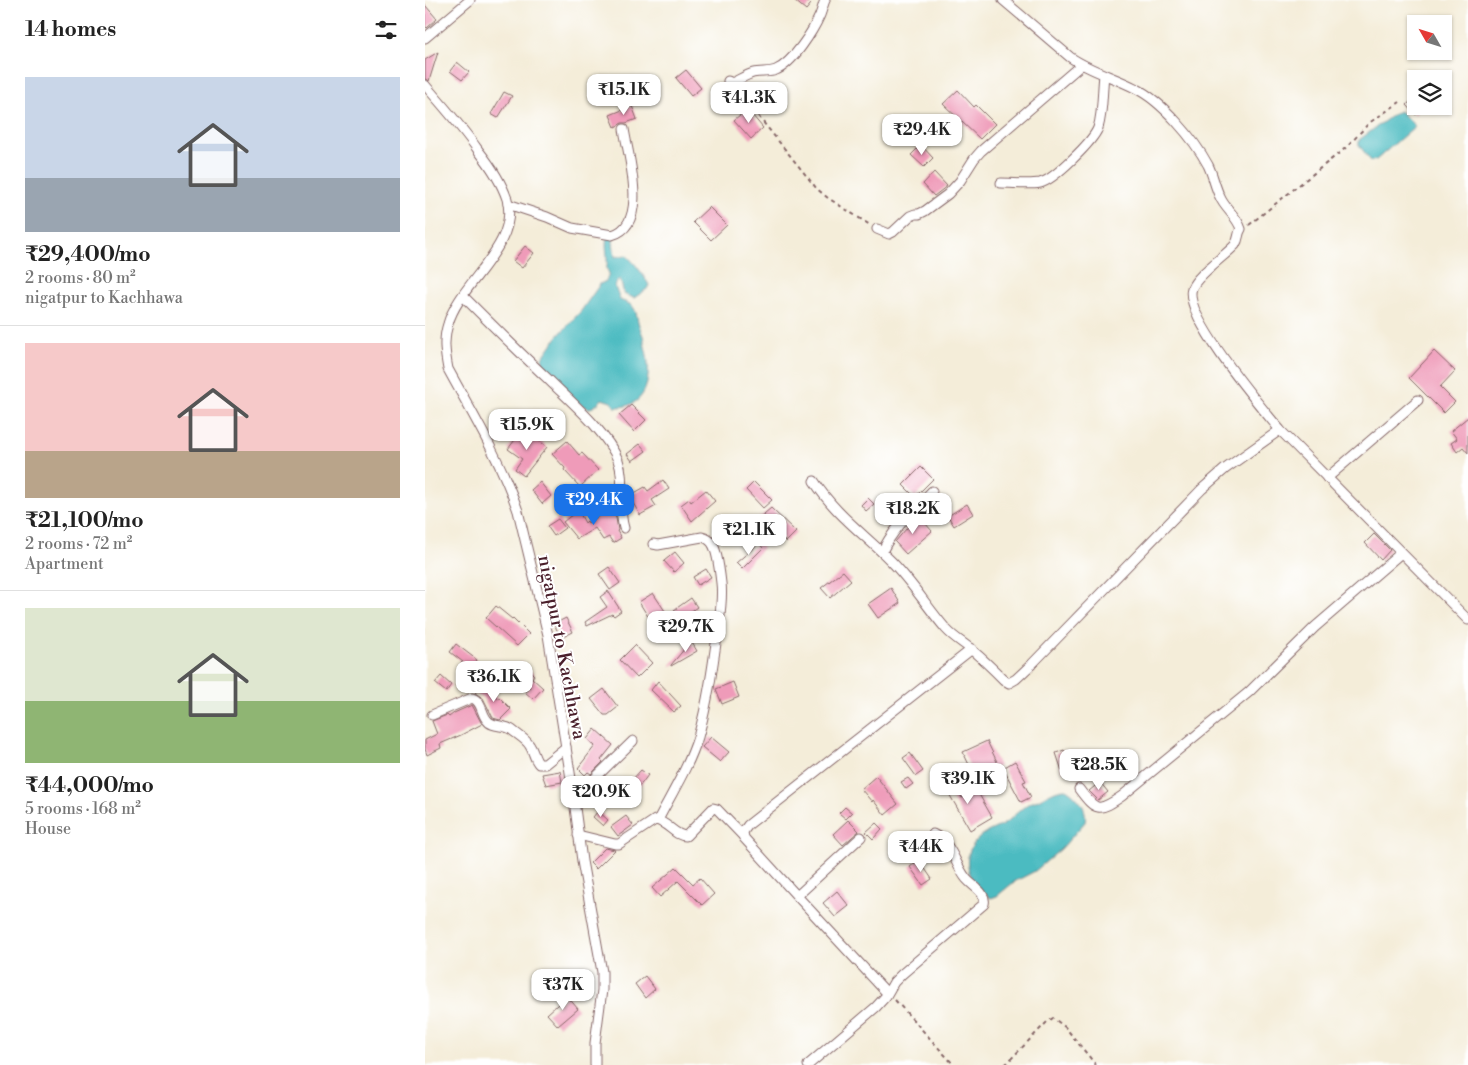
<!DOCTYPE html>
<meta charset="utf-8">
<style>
body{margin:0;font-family:"Libre Bodoni",serif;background:#f2f2f2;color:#222;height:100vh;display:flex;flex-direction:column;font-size:19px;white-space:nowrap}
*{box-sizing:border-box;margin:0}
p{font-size:16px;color:#767676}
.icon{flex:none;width:28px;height:28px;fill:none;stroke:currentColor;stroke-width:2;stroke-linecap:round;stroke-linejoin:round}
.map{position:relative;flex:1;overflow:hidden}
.sheet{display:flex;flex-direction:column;background:#fff;width:425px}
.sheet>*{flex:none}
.needle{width:32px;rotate:309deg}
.controls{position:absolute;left:982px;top:15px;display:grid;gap:10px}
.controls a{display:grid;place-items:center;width:45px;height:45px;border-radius:0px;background:#fff;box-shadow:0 1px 4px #0004;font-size:25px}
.price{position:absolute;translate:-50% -42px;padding:0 11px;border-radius:10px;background:#fff;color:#222;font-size:16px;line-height:32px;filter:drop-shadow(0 1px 2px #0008)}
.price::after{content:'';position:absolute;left:50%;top:30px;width:15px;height:11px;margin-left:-8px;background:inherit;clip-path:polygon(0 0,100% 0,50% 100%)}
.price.on{background:#1a73e8;color:#fff}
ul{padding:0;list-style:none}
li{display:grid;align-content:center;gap:10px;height:265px;padding:0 25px}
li+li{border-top:1px solid #e0e0e0}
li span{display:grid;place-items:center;height:155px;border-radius:0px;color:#555}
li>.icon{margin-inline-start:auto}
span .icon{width:90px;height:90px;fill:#fffc;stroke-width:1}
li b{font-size:21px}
h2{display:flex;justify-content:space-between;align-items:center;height:60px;padding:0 25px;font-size:21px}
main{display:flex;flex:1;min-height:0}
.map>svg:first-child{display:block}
.water{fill:#4cbbc1;stroke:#4b6d76}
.building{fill:#ef9bb9}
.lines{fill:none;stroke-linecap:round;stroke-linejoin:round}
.street-casing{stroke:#866768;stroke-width:11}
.path{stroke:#866768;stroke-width:2;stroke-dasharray:4 4;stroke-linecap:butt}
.street{stroke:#fff;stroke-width:9}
.labels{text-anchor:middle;stroke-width:4;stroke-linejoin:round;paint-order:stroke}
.street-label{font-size:19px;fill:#4a1f2b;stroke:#fff}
</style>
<main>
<section class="sheet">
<h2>14 homes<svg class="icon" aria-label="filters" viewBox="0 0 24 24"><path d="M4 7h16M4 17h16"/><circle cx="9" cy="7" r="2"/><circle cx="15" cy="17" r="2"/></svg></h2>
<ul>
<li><span style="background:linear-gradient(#c9d6e8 65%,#9aa5b1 0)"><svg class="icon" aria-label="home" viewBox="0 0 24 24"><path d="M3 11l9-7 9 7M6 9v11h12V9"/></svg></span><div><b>₹29,400/mo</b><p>2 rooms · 80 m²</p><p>nigatpur to Kachhawa</p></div></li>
<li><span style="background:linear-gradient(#f6c9c9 70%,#b9a48a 0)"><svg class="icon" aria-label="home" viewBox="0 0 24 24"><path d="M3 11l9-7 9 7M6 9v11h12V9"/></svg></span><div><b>₹21,100/mo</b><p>2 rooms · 72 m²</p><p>Apartment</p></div></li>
<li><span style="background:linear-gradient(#dfe7d0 60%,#8fb573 0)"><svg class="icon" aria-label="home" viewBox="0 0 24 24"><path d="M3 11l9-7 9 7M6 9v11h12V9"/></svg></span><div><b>₹44,000/mo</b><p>5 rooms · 168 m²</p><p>House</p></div></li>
</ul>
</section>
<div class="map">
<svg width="1043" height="1065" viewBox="0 0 1043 1065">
<rect width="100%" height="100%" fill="#fff"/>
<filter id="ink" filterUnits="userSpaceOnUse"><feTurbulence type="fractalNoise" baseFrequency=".02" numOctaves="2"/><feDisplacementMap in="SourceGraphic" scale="10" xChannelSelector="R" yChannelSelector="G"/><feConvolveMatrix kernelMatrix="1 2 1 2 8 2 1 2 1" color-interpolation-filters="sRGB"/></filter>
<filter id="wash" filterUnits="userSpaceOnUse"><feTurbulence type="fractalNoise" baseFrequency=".0096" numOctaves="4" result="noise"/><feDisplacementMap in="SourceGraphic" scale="20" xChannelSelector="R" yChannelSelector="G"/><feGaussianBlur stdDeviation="1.12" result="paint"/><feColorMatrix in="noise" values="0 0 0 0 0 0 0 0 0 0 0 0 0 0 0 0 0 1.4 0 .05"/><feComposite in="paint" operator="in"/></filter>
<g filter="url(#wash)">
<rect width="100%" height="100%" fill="#f4edd9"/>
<g class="water">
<path d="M975 111 990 126 951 160 946 161 934 145V140L969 114Z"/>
<path d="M182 237H189L188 242 190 257 201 255C211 264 218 274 224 285L222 289 209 298 199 294 195 279 192 281 190 287 195 300C199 302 205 303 208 307 212 312 212 319 214 325 215 329 217 332 218 336 219 338 219 341 219 343 227 369 227 408 190 407L186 402 177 399C174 403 169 408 164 408 153 408 125 376 115 367L118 360 117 358 132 337 156 311 175 284 181 281 184 273C180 267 183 266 182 260 182 250 180 247 182 237Z"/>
<path d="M641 789C652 796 663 808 660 822L636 849 610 871 589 882 572 896 566 898C544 884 532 857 555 837 563 830 574 828 582 822 588 817 593 811 599 807 603 803 608 802 613 800 623 795 630 789 641 789Z"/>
</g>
<g id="blocks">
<g class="building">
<path d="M369 0H382L386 4 381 10Z"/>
<path d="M0 5 12 19 2 28 0 26Z"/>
<path d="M13 52 4 81 0 79V60Z"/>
<path d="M32 62 44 72 37 80 25 71Z"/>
<path d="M261 70 276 88 266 96 251 78Z"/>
<path d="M533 90 549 107 551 105 570 124 555 139 518 104Z"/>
<path d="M79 92 87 96 73 118 66 114Z"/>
<path d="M991 95V115L982 105Z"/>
<path d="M207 106 212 119 201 123H197L190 127 185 115Z"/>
<path d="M322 109 338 128 326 139 309 120Z"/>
<path d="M496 145 508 158 499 167 486 155Z"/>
<path d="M509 172 522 186 509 196 498 184Z"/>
<path d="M284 207 302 225 286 240 268 222Z"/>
<path d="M100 246 109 253 97 268 88 261Z"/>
<path d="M1009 351 1030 371 1015 387 1030 402 1019 413 984 378Z"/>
<path d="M206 405 221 420 209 432 194 415Z"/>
<path d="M1043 417V453L1038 447 1032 452 1026 443 1032 439 1026 431Z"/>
<path d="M99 428 122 447 99 476 90 469 97 459 83 449Z"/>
<path d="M142 441 154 455 157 453 173 470 155 487 139 470 140 468 127 454Z"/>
<path d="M215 444 221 451 207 461 202 454Z"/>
<path d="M496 467 508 479 490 497 478 485Z"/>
<path d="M238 480 244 489 227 500 231 506 215 515 204 496 220 487 223 491Z"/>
<path d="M115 482 126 496 117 504 106 490Z"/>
<path d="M329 482 347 500 338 508 321 490Z"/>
<path d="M281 490 290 501 267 521 256 505 264 499 266 502Z"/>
<path d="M443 498 449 504 441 511 436 505Z"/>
<path d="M542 504 548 514 529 526 523 516Z"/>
<path d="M346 508 371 532 361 542 342 523 332 532 326 525Z"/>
<path d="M185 509 191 518 193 530 192 531 196 538 188 543 184 537 178 540 170 528 152 539 138 522 153 510 160 523 162 521 163 523Z"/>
<path d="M493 515 507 531 481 554 470 542Z"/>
<path d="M133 519 140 528 129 536 122 526Z"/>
<path d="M949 534 965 550 956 560 940 543Z"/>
<path d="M334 543 338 548 317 569 311 563Z"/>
<path d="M250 552 259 563 249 572 239 561Z"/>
<path d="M184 567 195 583 185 590 174 574Z"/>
<path d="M281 569 286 577 273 585 268 577Z"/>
<path d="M418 571 426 580 405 598 396 588Z"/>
<path d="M466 588 475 603 453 618 443 604Z"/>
<path d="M183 591 196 611 189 616 187 614 162 626 160 622 182 607 175 597Z"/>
<path d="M228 593 242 614 227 623 214 602Z"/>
<path d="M266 598 272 607 264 613 279 631 273 636 265 629 263 631 249 610Z"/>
<path d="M71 606 87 619 88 618 104 634 92 646 61 618Z"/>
<path d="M141 618 148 632 136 638 129 624Z"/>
<path d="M266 641 272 651 246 666V665Z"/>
<path d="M31 644 52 660 44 670 36 663 38 662 25 652Z"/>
<path d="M210 645 227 663 212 678 195 660Z"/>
<path d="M97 662 109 675 107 678 118 688 108 699 100 692 105 687 88 671Z"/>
<path d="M16 676 26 685 21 692 10 683Z"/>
<path d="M233 681 256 706 249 712 226 690Z"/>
<path d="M308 682 314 697 297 704 291 689Z"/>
<path d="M60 684 73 699 74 697 86 709 75 720 68 718 58 698 50 693Z"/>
<path d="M179 689 193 707 183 715H179L166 699Z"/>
<path d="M47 705 57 724 36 735 15 744 16 748 2 755 0 749V740L12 734 7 721 22 715 24 717 29 713Z"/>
<path d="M170 729 188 745 176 760 178 762 166 774 163 772 160 775 153 768 170 746 162 739Z"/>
<path d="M286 737 304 752 295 762 277 747Z"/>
<path d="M562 741 574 766 560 772 564 781 554 786 538 752Z"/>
<path d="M639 750 646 767 637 771 631 753Z"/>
<path d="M485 753 498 771 491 776 478 758Z"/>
<path d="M590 761 601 781 598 782 606 797 596 802 578 768Z"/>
<path d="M216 770 223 775 214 787 206 781Z"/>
<path d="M135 771 137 782 121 785 117 774Z"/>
<path d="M525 775 537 798 551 789 567 817 545 830 516 780Z"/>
<path d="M451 776 473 804 460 815 448 800 447 802 436 789Z"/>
<path d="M483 778 488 784 481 789 476 782Z"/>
<path d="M675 782 683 792 673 800 664 791Z"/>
<path d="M420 807 427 813 421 819 414 813Z"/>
<path d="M173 811 183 820 178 826 168 817Z"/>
<path d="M201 816 208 825 193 836 186 827Z"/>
<path d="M423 820 434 831 418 845 408 834Z"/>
<path d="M451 823 457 829 448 839 441 832Z"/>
<path d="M180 848 190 850 171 869 165 863Z"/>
<path d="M494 860 507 879 498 885 485 867Z"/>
<path d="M251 867 268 884 275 878 289 894 277 905 253 881 235 897 227 888Z"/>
<path d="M412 891 424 906 410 917 398 903Z"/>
<path d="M220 976 230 989 220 998 210 984Z"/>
<path d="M142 996 153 1009 133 1026 122 1014Z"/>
</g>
</g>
</g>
<g filter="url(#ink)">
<use href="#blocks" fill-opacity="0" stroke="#866768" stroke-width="1"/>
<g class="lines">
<defs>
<g id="street">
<path d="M578 0 645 57C665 71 689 77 710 88 737 101 769 139 783 165 788 175 790 187 795 197 800 209 812 216 816 229 812 235 815 237 810 245 800 256 772 275 767 288 757 315 837 408 855 430L1043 620"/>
<path d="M0 38 45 0"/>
<path d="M303 81 307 83C314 80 321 75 328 73 336 71 344 73 351 70 368 63 388 31 395 15 397 10 398 5 400 0"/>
<path d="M0 85C18 106 37 127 53 150 65 165 76 181 82 199 95 246 34 283 23 324 18 339 20 353 23 369 48 415 76 461 93 511L123 635 147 785 157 861 177 972V990L170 1043V1065"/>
<path d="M576 183C589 183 603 185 615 183 629 180 668 141 673 128 678 112 677 92 679 75"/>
<path d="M83 204 122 217 147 228 187 235C225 225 203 156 199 129"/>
<path d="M452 229 464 234 468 232 485 216 490 214H494L500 211 523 194 535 181 549 159 556 151 656 65"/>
<path d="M38 296C66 324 94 352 123 379 145 401 181 431 193 460 201 481 192 506 199 528"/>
<path d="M902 478 993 400"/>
<path d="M389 481C411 515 438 533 466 561 487 582 502 607 521 629 529 638 539 643 548 651 559 660 569 670 579 680L584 683 591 679 607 664 777 489 800 469 855 430"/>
<path d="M228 544 233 545 277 537C281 538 284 539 287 543 292 550 295 574 296 583 298 598 295 614 293 629 288 665 283 702 273 737 264 766 247 793 233 820"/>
<path d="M457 552C468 528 489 510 507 491"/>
<path d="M7 715 47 698C57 701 56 713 62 720 67 728 80 724 87 730 93 735 102 740 105 746 109 752 109 759 114 764H120L141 747"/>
<path d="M147 785 164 784 208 741"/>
<path d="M654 789C671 812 674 812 697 796L824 692 890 627 976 553"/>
<path d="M153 835 190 844H194L230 820C242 821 249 836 261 836L288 808 292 809 318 836"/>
<path d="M372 896 436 837"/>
<path d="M462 993 372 896 319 838 318 832 323 825 547 649"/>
<path d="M383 1065 451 1007 461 996 469 982 477 974 559 904C562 892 546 886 540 877 529 862 527 843 508 834"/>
</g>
</defs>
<use href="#street" class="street-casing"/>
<g class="path">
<path d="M313 91 392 189 403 198 445 225"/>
<path d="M824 225 923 146 944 123 975 102"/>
<path d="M470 1000 529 1065"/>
<path d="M580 1065 622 1022 628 1018 640 1027 671 1065"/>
</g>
<use href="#street" class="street"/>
</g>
</g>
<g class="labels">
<g class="street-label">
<text transform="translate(138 647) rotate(79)" y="7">nigatpur to Kachhawa</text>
</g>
</g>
</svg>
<div class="controls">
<a><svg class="needle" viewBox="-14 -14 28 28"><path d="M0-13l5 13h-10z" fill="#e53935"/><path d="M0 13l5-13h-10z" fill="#767676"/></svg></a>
<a><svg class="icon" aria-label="layers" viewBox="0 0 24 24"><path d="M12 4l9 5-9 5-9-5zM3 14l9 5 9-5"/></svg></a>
</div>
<b class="price" style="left:199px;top:116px">₹15.1K</b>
<b class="price" style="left:324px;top:124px">₹41.3K</b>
<b class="price" style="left:497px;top:156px">₹29.4K</b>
<b class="price" style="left:102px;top:451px">₹15.9K</b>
<b class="price on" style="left:169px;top:526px">₹29.4K</b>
<b class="price" style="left:488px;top:535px">₹18.2K</b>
<b class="price" style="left:324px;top:556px">₹21.1K</b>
<b class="price" style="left:261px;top:653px">₹29.7K</b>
<b class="price" style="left:69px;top:703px">₹36.1K</b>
<b class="price" style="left:674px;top:791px">₹28.5K</b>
<b class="price" style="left:543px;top:805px">₹39.1K</b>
<b class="price" style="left:176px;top:818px">₹20.9K</b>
<b class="price" style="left:496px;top:873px">₹44K</b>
<b class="price" style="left:138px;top:1011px">₹37K</b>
</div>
</main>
